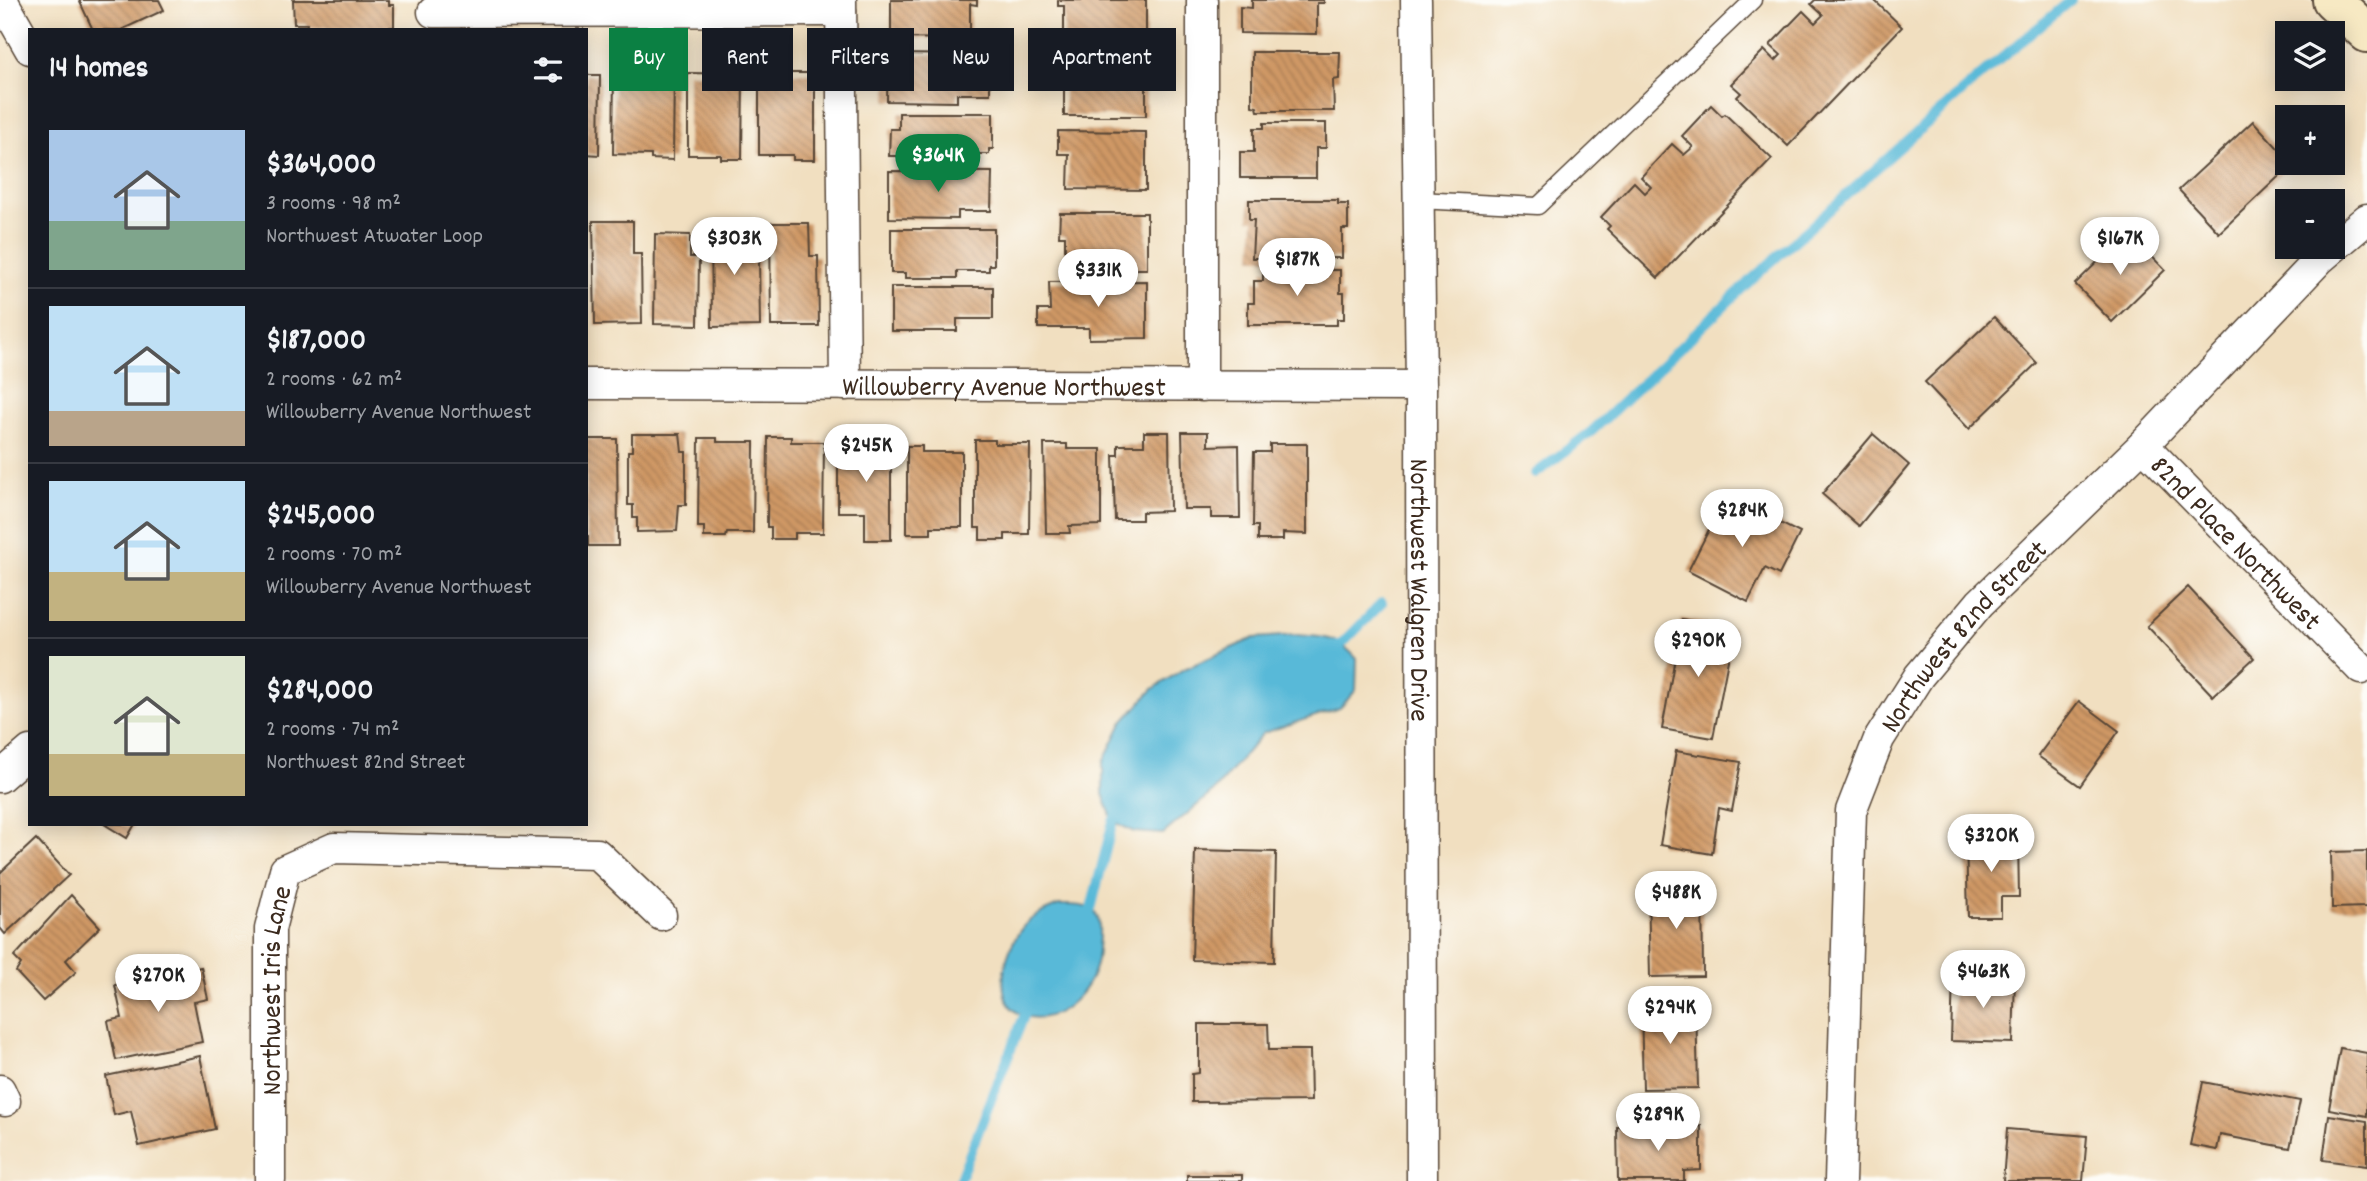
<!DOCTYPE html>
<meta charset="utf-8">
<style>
body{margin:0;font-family:Dekko,sans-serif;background:#20242c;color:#f1f3f6;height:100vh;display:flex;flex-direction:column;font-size:26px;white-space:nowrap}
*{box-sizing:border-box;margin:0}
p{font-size:23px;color:#9ea1a6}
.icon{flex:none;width:38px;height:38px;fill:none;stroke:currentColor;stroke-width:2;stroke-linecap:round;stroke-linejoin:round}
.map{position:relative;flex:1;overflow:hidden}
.sheet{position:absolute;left:28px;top:28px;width:560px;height:798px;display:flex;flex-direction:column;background:#171b24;border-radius:0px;box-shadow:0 4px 18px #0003}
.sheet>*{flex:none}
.guide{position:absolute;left:609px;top:28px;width:665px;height:63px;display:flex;gap:14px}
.buttons{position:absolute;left:2275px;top:21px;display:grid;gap:14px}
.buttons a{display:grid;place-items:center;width:70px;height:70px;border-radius:0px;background:#171b24;box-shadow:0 4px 18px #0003;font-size:35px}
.price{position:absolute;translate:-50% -60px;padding:0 16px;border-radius:24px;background:#fff;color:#222;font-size:23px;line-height:46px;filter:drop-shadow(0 2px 4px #0008)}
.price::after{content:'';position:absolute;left:50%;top:42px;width:21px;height:16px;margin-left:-10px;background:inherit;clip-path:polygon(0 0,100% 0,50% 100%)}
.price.current{background:#0b8043;color:#fff}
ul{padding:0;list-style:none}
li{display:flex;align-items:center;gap:21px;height:175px;padding:0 21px}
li+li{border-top:2px solid #363941}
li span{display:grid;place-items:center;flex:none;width:196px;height:140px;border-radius:0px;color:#555}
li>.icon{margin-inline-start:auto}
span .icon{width:84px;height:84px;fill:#fffc;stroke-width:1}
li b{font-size:30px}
h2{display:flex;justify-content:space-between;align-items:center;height:84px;padding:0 21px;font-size:30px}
.tag{padding:0 24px;border-radius:0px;background:#171b24;box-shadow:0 4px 18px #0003;font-size:24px;line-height:63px}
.tag.current{background:#0b8043;color:#fff}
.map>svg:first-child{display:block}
.water{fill:#59b9d8;stroke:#4a727b;stroke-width:2}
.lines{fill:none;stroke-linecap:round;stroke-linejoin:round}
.stream{stroke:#59b9d8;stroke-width:10}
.building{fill:url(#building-back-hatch)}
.lane-casing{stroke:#564536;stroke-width:19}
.street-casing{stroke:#564536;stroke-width:33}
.secondary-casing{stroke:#564536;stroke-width:42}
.lane{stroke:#fff;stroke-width:16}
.street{stroke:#fff;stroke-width:30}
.secondary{stroke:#f7e9c3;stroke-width:38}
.labels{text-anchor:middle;stroke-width:7;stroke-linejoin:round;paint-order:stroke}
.street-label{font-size:28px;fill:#3b2a1e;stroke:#fdfcf7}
</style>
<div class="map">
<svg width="2367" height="1181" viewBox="0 0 2367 1181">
<defs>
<pattern id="building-back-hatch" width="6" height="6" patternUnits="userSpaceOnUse" patternTransform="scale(1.75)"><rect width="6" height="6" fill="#cf9865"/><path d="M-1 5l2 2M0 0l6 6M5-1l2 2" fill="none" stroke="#a97c53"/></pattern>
</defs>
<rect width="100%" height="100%" fill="#fdfcf7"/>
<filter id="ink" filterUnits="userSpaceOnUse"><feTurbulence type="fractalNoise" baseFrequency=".0143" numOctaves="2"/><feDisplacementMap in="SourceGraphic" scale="14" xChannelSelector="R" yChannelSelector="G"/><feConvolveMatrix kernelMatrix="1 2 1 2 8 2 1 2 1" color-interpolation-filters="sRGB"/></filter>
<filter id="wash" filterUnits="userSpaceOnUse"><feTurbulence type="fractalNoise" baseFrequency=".00686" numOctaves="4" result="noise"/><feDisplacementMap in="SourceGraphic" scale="28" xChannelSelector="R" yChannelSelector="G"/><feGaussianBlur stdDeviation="1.57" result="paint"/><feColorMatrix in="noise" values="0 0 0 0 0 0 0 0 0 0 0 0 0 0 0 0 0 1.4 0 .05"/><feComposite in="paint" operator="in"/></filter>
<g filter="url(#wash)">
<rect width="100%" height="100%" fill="#f1dfc0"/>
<g class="water">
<path d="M1297 635C1327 637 1337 636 1357 659L1356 690 1340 708 1263 733 1215 790 1163 834 1134 832 1113 821 1103 794V762L1122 723 1153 689 1182 670 1254 638Z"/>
<path d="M1059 905C1069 905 1082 904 1091 909 1101 915 1099 928 1099 938 1098 945 1098 953 1097 960 1091 989 1062 1023 1029 1017 988 1009 1004 950 1023 927 1032 916 1046 910 1059 905Z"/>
</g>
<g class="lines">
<g class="stream">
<path d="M1535 474 1592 431 1751 280 1980 76 2071 0"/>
<path d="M1331 649 1343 643 1382 603"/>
<path d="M1083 920 1091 909 1113 821 1121 811"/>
<path d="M959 1181 1024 1016 1031 1006"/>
</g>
</g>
<g id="blocks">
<g class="building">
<path d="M79 0H159L164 10 121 30H93Z"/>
<path d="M293 0H389V5H394V27L307 28V24H294Z"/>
<path d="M891 0H977V5L970 4V39L891 38Z"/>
<path d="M1058 0H1146V40H1064V6H1058Z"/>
<path d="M1252 0H1324V3H1317V34L1240 33V7L1252 8Z"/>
<path d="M1815 0H1874L1902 27 1788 146 1737 97 1741 93 1731 84 1764 50 1775 61 1781 55 1770 45 1803 11 1815 23 1823 15 1811 4Z"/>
<path d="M1252 52H1340L1339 79 1333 80 1334 111H1258L1257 107 1252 106Z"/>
<path d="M888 54 990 55V94H957V102L887 101Z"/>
<path d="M1058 59H1146V116H1064V82H1058Z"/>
<path d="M614 71 674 72 673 160 651 159V155L613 154Z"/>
<path d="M688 73 743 74 742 159H721V155H688Z"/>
<path d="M759 73H815V160H793V155H759Z"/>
<path d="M586 75H600L599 155 586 154Z"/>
<path d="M1711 105 1722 116 1725 114 1772 159 1658 278 1607 229 1610 226 1601 217 1634 182 1645 193 1651 187 1641 177 1672 144 1684 155 1693 147 1682 136Z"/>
<path d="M899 113H993V149H989V154H957V161H905V156H889L890 129H899Z"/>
<path d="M2253 121 2287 158V163H2293L2219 233 2179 190Z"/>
<path d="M1264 123H1326V148H1316V178H1240V152H1254V128H1264Z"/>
<path d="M1058 131 1146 132V190L1068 189 1069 154H1058Z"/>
<path d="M889 171 992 172 991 211H958V219L889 218Z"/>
<path d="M1249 200H1338V204H1348V229H1342V258H1252L1254 220H1249Z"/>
<path d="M1060 213H1147V269H1065V236H1059Z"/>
<path d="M593 221H633V254H641L642 324 595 325Z"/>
<path d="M750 223 751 257H759L760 326 712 327 711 224Z"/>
<path d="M770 223H809L810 256H818L819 326H771Z"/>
<path d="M891 229H994V265H989V271H957V278H905V273H891Z"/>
<path d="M2128 232 2165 270 2112 322 2075 284Z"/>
<path d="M655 234 690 235V257H699L698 325 654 324Z"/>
<path d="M1263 270H1340V293H1344V319H1337V325H1248V303H1254V281H1263Z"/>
<path d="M1147 281V338L1089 339V328H1038V310H1050L1049 282Z"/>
<path d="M891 287H993V319H957V331H891Z"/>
<path d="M1994 317 2037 363 1969 429 1925 382Z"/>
<path d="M1144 432H1169L1170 511 1142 512V520H1115L1113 455H1118V445H1144Z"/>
<path d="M1182 432H1208V446L1239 445 1240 518H1211V509H1184Z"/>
<path d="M838 433H859V446H891V540H865V512H838Z"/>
<path d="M632 434H680L682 452H686V505H679L677 531 637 532V518H633V505H628V451H632Z"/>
<path d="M1873 434 1909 465 1859 526 1822 494Z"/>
<path d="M768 437H791V442H824L823 533H795V539H771V527H767Z"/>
<path d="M699 438H717V442H754L753 533H727L726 537H704V527H698Z"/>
<path d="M586 439H617L618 546H588V536H586Z"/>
<path d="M975 440H995V444H1030L1029 534H1005V540H980V528H975Z"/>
<path d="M1044 444H1067V449H1101V525L1069 526 1070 533H1046Z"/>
<path d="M1270 444H1307V534L1283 533V540H1258V526H1253L1254 452H1270Z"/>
<path d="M907 446H922V452H962V527H931V534H907Z"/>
<path d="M1726 496 1800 533 1779 575 1765 568 1748 602 1688 571Z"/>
<path d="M2188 587 2254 658 2213 696 2147 626Z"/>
<path d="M1682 619 1734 629 1713 738 1662 729Z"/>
<path d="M2079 701 2119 731 2080 786 2038 756Z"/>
<path d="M1676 751 1741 762 1732 811 1719 808 1712 854 1660 845Z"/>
<path d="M104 824H135L127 838Z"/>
<path d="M2018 837 2019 897H2001V917H1968L1966 838Z"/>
<path d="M36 839 69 875 5 934 0 928V873Z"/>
<path d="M1195 850 1276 852 1274 962 1192 960Z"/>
<path d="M2367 851V907L2332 908 2331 852Z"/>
<path d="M1702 885 1703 976 1650 977 1648 886Z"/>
<path d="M71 895 100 927 66 960 76 972 43 1001 16 972 21 964 14 957Z"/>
<path d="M201 967 208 999 194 1002 202 1042 116 1060 108 1021 122 1018 115 985Z"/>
<path d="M1953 976 2015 978 2013 1043 1951 1041Z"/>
<path d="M1696 1004 1698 1088 1643 1089 1641 1005Z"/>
<path d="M1199 1024H1268L1269 1050H1310L1311 1101 1192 1102V1074L1199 1073Z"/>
<path d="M2340 1048 2367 1053V1116L2329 1109Z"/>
<path d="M200 1056 215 1129 139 1146 131 1111 114 1115 106 1076Z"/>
<path d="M2203 1082 2300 1101 2290 1148 2220 1135 2217 1150 2190 1145Z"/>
<path d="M2329 1115 2367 1121V1166L2323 1160Z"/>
<path d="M1701 1126V1170L1684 1171V1181H1618L1617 1127Z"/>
<path d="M2007 1129 2087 1136 2083 1181H2003Z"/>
<rect x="1187" y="1175" width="55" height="6"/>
</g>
</g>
</g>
<g filter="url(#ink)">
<use href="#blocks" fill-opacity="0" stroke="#564536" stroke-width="2"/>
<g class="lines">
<defs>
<path id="lane" d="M1417 200 1538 206 1753 0"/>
<g id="street">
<path d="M2 0 30 49"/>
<path d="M841 0 845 385"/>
<path d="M1202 0V386"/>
<path id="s1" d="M1416 0 1421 386 1422 1181"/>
<path d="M433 12 841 11"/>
<path id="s2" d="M586 384 1421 386"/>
<path id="s3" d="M2143 445 2361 669"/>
<path d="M0 777 30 751"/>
<path d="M0 1090 5 1101"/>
<path id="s4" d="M270 1181V929L285 870 334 848 597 854 661 915"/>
<path id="s5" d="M1840 1181 1851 811 1879 739 1919 676 1980 603 2143 445 2320 259 2367 219"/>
</g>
<path id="secondary" d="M2332 0 2367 33"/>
</defs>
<use href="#lane" class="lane-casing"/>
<use href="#street" class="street-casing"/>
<use href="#secondary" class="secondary-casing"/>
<use href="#lane" class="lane"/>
<use href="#street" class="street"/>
<use href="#secondary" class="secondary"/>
</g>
</g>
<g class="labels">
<g class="street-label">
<text dy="10" stroke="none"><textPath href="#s2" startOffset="418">Willowberry Avenue Northwest</textPath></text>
<text dy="10" stroke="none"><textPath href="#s3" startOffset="135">82nd Place Northwest</textPath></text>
<text dy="10" stroke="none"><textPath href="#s1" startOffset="590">Northwest Walgren Drive</textPath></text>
<text dy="10" stroke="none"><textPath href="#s5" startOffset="581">Northwest 82nd Street</textPath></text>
<text dy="10" stroke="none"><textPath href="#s4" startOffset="191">Northwest Iris Lane</textPath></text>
</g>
</g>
</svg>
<div class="buttons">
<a><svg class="icon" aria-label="layers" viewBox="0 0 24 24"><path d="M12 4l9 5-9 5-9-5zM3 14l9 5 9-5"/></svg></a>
<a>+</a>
<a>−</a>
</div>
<b class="price current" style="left:938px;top:194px">$364K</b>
<b class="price" style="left:734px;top:277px">$303K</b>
<b class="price" style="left:2120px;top:277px">$167K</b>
<b class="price" style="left:1297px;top:298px">$187K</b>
<b class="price" style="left:1098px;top:309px">$331K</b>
<b class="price" style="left:866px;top:484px">$245K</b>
<b class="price" style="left:1742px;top:549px">$284K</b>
<b class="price" style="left:1698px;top:679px">$290K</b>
<b class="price" style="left:1991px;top:874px">$320K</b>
<b class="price" style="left:1676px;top:931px">$488K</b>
<b class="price" style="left:1983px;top:1010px">$463K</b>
<b class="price" style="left:158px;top:1014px">$270K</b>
<b class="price" style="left:1670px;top:1046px">$294K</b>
<b class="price" style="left:1658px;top:1153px">$289K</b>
<div class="guide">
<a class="tag current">Buy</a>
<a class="tag">Rent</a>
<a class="tag">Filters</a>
<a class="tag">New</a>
<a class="tag">Apartment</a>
</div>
<section class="sheet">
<h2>14 homes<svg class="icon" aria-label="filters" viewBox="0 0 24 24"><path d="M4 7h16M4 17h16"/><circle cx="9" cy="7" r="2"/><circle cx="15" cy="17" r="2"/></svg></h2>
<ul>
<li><span style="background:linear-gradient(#a9c7e8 65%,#7fa58c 0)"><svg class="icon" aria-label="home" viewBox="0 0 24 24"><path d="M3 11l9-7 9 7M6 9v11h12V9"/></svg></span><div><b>$364,000</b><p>3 rooms · 98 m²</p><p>Northwest Atwater Loop</p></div></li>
<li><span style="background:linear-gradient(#bfe0f5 75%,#b9a48a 0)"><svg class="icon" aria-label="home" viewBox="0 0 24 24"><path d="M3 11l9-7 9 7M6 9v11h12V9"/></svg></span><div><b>$187,000</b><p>2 rooms · 62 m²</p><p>Willowberry Avenue Northwest</p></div></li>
<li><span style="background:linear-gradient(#bfe0f5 65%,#c2b280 0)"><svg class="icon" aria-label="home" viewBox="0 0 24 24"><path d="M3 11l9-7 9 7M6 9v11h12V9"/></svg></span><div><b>$245,000</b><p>2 rooms · 70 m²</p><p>Willowberry Avenue Northwest</p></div></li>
<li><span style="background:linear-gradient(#dfe7d0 70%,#c2b280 0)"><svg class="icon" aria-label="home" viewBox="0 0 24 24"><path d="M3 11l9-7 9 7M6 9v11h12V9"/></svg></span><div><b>$284,000</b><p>2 rooms · 74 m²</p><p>Northwest 82nd Street</p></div></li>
</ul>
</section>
</div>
